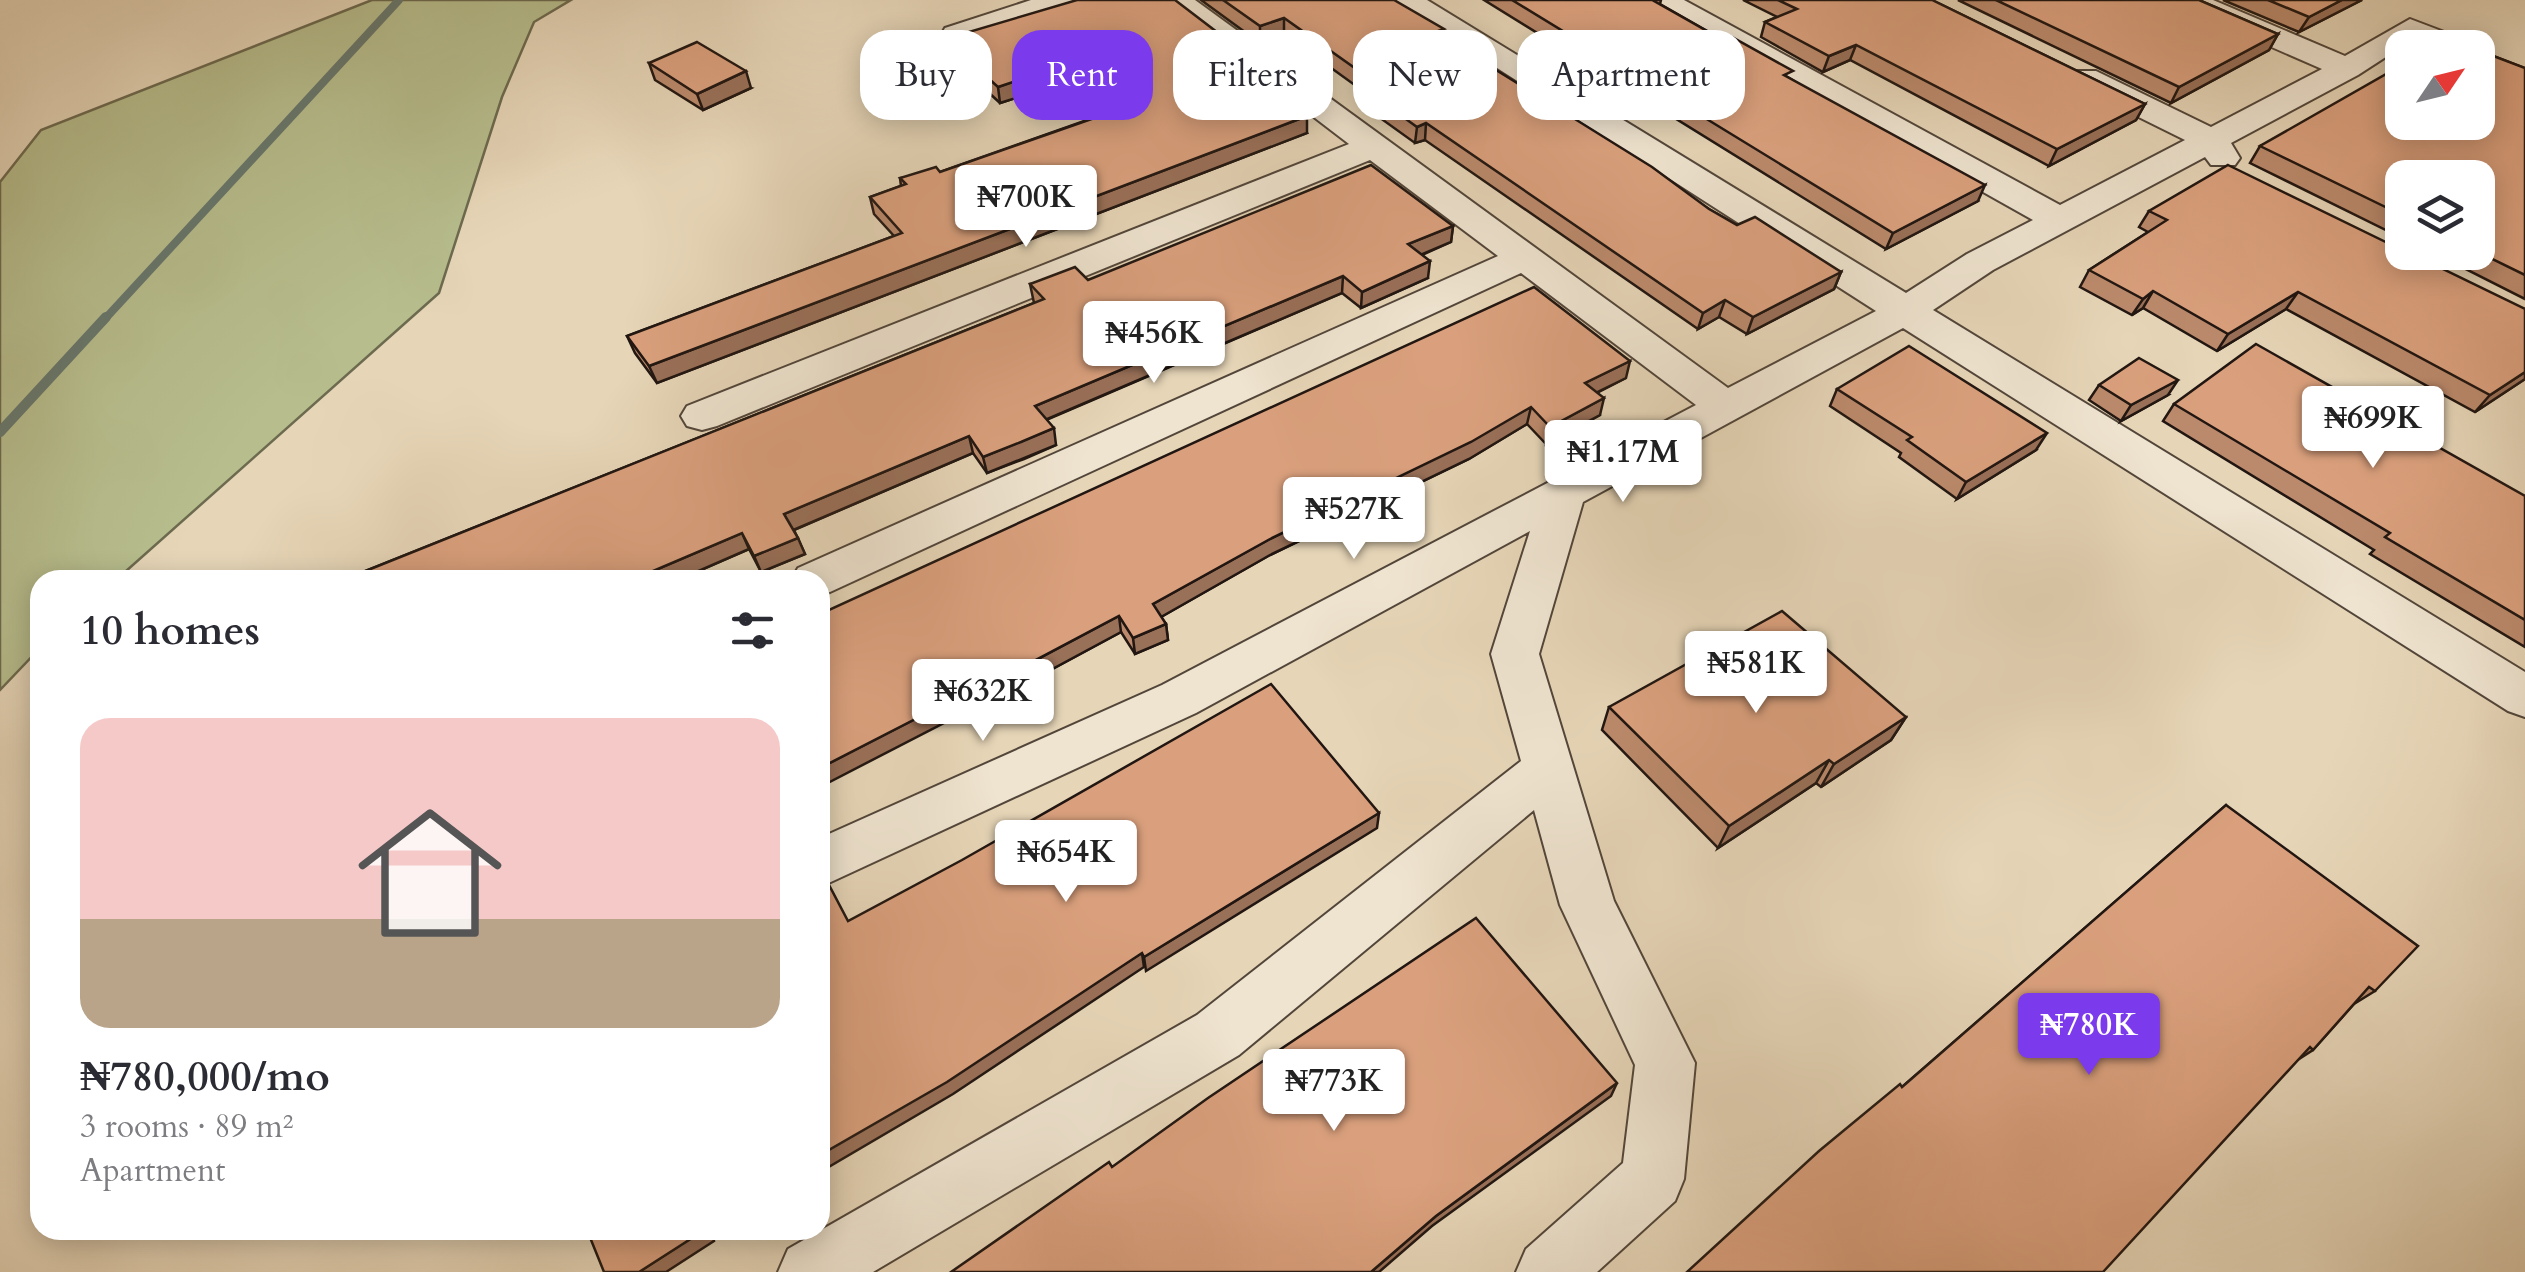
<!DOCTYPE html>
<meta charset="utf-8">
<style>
body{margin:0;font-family:Cardo,serif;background:#f2f2f3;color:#2b2b33;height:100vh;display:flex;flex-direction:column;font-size:38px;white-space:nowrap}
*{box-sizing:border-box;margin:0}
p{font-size:32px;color:#7c7c81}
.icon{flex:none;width:55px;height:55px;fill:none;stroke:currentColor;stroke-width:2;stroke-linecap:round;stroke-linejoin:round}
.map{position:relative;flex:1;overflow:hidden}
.details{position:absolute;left:30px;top:570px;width:800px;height:670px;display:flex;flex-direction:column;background:#fff;border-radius:30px;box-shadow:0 5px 25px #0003}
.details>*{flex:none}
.hud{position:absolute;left:860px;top:30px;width:950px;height:90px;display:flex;gap:20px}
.needle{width:65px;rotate:55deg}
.tools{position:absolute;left:2385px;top:30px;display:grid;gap:20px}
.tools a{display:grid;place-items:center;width:110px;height:110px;border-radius:20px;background:#fff;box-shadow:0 5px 25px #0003;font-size:50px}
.price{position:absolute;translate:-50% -85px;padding:0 22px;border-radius:10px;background:#fff;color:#222;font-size:32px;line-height:65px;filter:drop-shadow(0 2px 5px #0008)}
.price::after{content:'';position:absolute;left:50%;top:60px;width:30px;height:22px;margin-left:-15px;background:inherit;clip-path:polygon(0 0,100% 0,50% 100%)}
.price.current{background:#7c3aed;color:#fff}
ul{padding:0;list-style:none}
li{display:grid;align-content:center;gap:20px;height:530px;padding:0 50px}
li span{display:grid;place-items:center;height:310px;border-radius:30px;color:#555}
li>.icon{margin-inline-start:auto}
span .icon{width:180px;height:180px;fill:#fffc;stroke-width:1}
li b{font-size:42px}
h2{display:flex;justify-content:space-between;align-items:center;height:120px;padding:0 50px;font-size:42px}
.pill{padding:0 35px;border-radius:30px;background:#fff;box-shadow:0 5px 25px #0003;font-size:35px;line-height:90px}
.pill.current{background:#7c3aed;color:#fff}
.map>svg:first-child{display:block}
.green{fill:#b7bd8d;stroke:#6c6a4f;stroke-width:2.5}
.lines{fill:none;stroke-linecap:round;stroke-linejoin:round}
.stream-far1{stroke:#68786d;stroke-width:8}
.stream{stroke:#68786d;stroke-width:10}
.minor-casing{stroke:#52463a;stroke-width:4}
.minor{fill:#efe4d0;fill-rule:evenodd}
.wall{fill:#bb8a6c;stroke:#211611;stroke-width:2.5}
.shaded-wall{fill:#997058;stroke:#211611;stroke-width:2.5}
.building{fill:#daa07d;stroke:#211611;stroke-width:2.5}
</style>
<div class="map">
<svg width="2525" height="1272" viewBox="0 0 2525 1272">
<rect width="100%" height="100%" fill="#e6d5b7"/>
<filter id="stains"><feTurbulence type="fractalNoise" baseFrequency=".002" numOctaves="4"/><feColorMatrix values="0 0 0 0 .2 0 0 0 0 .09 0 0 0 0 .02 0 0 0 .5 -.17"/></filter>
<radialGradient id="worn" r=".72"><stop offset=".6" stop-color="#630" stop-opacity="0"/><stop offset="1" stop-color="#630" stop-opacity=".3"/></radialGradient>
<path class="green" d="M372 0H571L534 22 502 97 439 293 116 580H40V648L0 690V182L41 130Z"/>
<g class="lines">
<path class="stream-far1" d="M104 320 399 0"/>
<path class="stream" d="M0 432 106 317"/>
<defs>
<g id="minor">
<path d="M1031 0H1076L1071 6 967 42H945L941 35 945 28Z"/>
<path d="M1161 0H1195L1728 388 1876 311 1391 0H1427L1906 293 1967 254 2033 220 1652 6 1647 0H1684L2060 205 2185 140 2074 85 2069 78 2074 71H2096L2211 127 2322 69 2178 6 2173 0H2213L2345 56 2410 19 2468 41 2472 48H2430L2412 40 2358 75 2231 143 2240 158 2235 165H2211L2205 157 1993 270 1933 310 2525 672V717L2508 711 1903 328 1583 502 1539 654 1614 901 1695 1063 1684 1179 1675 1201 1597 1272H1516L1526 1249 1623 1163 1635 1065 1560 905 1534 810 1239 1055 873 1272H778L788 1249 1197 1015 1521 761 1491 654 1530 531 1196 713 820 887V838L1162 685 1696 405 1521 273 830 592 820 595V580H791L798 568 1498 256 1370 160 717 426 702 430 687 426 681 416 687 406 1349 144Z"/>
</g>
</defs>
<use href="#minor" class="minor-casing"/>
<use href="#minor" class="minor"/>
</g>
<g class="wall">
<path d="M1201 0H1394L1443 37 1709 209 1737 225 1841 272 1834 289 1747 334 1719 317 1698 329 1425 140 1415 143 1376 115 1377 101 1284 34 1260 43Z"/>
<path d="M1484 0H1661L1660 4 1791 79 1978 201 1886 249Z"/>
<path d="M1743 0H1932L2145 104 2136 120 2049 166 1850 60 1823 72 1761 37 1765 22 1777 17Z"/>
<path d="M1958 0H2199L2278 34 2269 50 2171 103Z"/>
<path d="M2223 0H2362L2299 32Z"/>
<path d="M945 39H1226L1227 51 1307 133 657 383 635 353 627 336 894 236 874 214 870 197 901 186 900 178 940 172 1090 119 1050 87 1000 103 948 55Z"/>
<path d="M2488 54 2525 68V299L2432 252H2478V178H2402V238L2250 163 2260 146Z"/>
<path d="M649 63 751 88 703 110 655 80Z"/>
<path d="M2149 211 2525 309V379L2475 412 2286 309 2217 351 2143 308 2132 315 2080 287 2089 270 2148 232 2139 227Z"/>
<path d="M1453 226 1451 242 1422 255 1428 278 1361 308 1342 293 1046 420 1056 445 1024 459 987 473 973 453 794 530 805 554 761 572 749 549 678 580H343L1034 303 1030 284 1088 280Z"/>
<path d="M1626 378 1597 393 1600 415 1546 444 1527 424 1469 459 1270 555 1161 617 1166 624 1168 640 1135 654 1121 632 969 714 967 711 820 614Z"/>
<path d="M2099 385 2168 395 2121 421 2089 400Z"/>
<path d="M1837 389 2036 450 1957 499 1899 457 1901 453 1830 406Z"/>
<path d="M2174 404 2525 496V647L2370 554 2374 550 2163 421Z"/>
<path d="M1609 707 1906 717 1891 740 1821 787 1816 783 1718 848 1602 730Z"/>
<path d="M2226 805 2375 991 2354 1004 2313 1050 2299 1059 1902 1087Z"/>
</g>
<g class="shaded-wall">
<path d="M2342 0H2362L2299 32 2309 17Z"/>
<path d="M1284 18V34L1260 43V26Z"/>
<path d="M2278 34 2269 50 2171 103 2179 87Z"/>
<path d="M1226 39 1227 55 1216 43Z"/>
<path d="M1856 45 1850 60 1823 72 1829 56Z"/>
<path d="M1048 70 1050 87 1000 103 998 87Z"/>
<path d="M746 71 751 88 703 110 697 94Z"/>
<path d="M2145 104 2136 120 2049 166 2057 149Z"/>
<path d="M1307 116V133L657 383 649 366Z"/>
<path d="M1426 123 1425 140 1415 143 1417 127Z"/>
<path d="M1985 185 1978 201 1886 249 1893 233Z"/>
<path d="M1453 226 1451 242 1406 261 1408 244Z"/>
<path d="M1430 261 1428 278 1361 308 1362 292Z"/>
<path d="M1841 272 1834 289 1747 334 1753 317Z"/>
<path d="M1343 276 1342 293 1038 423 1035 406Z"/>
<path d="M2153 291 2143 308 2132 315 2143 299Z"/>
<path d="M2298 292 2286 309 2217 351 2228 334Z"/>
<path d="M1725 300 1719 317 1698 329 1703 313Z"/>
<path d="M1630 361 1626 378 1581 400 1585 383Z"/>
<path d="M2525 372V379L2475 412 2490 395Z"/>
<path d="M2178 380 2168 395 2121 421 2131 405Z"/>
<path d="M1604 398 1600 415 1546 444 1550 427Z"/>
<path d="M1531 407 1527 424 1469 459 1270 555 1154 621 1153 604 1270 539Z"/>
<path d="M1054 428 1056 445 987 473 983 457Z"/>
<path d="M2047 433 2036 450 1957 499 1966 482Z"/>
<path d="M969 436 973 453 791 531 784 514Z"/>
<path d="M742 533 749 549 678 580H632Z"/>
<path d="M798 538 805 554 761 572 754 556Z"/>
<path d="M1119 616 1121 632 969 714 964 698Z"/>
<path d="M1166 624 1168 640 1135 654 1133 638Z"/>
<path d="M962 695 967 711 820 787V768Z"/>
<path d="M1906 717 1891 740 1821 787 1834 764Z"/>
<path d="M1829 760 1816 783 1718 848 1729 826Z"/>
<path d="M1379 813 1377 828 1146 971 1144 957Z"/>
<path d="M1142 953 1144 967 953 1094 820 1172V1155Z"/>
<path d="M1617 1083 1611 1096 1432 1226 1379 1272H1371L1436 1216Z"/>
<path d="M703 1230H720L712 1235 714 1241 666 1272H639Z"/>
</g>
<g class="building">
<path d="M1077 0H1175L1226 39 1216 43 1307 116 649 366 627 336 902 233 870 197 906 184 900 178 936 167 940 172 1103 115 1048 70 998 87 945 39Z"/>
<path d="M1223 0H1394L1444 29 1435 32 1652 167 1709 209 1737 225 1755 217 1841 272 1753 317 1725 300 1703 313 1426 123 1417 127 1377 98 1390 93 1284 18 1260 26Z"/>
<path d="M1512 0H1655L1654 1 1723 40 1730 36 1793 71 1784 75 1985 185 1893 233Z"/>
<path d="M1778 0H1932L2145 104 2057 149 1856 45 1829 56 1765 22 1797 9Z"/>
<path d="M1996 0H2199L2278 34 2179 87Z"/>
<path d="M2268 0H2342L2309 17Z"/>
<path d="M2454 36 2485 48 2488 54 2525 68V275L2478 252V178H2402V215L2260 146 2402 65V122H2478V48H2434Z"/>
<path d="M697 42 746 71 697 94 649 63Z"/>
<path d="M1371 165 1453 226 1408 244 1430 261 1362 292 1343 276 1035 406 1054 428 1021 442 983 457 969 436 784 514 798 538 754 556 742 533 632 580H343L1044 299 1030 284 1075 267 1088 280Z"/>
<path d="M2228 165 2402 250V252H2408L2525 309V372L2490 395 2298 292 2228 334 2153 291 2143 299 2089 270 2167 220 2149 211Z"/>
<path d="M1534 287 1630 361 1585 383 1604 398 1550 427 1531 407 1471 442 1270 539 1153 604 1166 624 1133 638 1119 616 964 698 962 695 820 768V614Z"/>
<path d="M2256 344 2525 496V620L2385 537 2390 533 2174 404Z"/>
<path d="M1909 346 2047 433 1966 482 1907 440 1912 437 1837 389Z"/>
<path d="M2139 358 2178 380 2131 405 2099 385Z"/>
<path d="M1782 611 1906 717 1834 764 1829 760 1729 826 1609 707Z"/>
<path d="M1271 684 1379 813 1144 957 1142 953 947 1082 820 1155V890L829 885 848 921 962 860Z"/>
<path d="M2226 805 2418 946 2375 991 2369 987 2313 1050 2310 1047 2103 1272H1687L1819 1151 1900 1084 1902 1087Z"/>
<path d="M1476 918 1617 1083 1436 1216 1371 1272H951L1109 1162 1112 1167 1208 1098Z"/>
<path d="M587 1230H703V1231L639 1272H604Z"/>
</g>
<rect width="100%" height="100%" filter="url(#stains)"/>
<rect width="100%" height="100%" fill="url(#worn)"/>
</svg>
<div class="tools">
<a><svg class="needle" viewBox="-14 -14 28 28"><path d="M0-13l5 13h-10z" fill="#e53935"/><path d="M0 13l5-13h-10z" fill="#7c7c81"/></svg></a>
<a><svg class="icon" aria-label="layers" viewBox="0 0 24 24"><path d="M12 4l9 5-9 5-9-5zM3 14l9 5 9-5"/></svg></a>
</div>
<b class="price" style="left:1026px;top:250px">₦700K</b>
<b class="price" style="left:1154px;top:386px">₦456K</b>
<b class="price" style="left:2373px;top:471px">₦699K</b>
<b class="price" style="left:1623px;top:505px">₦1.17M</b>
<b class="price" style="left:1354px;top:562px">₦527K</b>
<b class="price" style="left:1756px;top:716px">₦581K</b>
<b class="price" style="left:983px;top:744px">₦632K</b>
<b class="price" style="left:1066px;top:905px">₦654K</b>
<b class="price current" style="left:2089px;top:1078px">₦780K</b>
<b class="price" style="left:1334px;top:1134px">₦773K</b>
<div class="hud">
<a class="pill">Buy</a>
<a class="pill current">Rent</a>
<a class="pill">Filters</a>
<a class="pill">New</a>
<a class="pill">Apartment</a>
</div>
<section class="details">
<h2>10 homes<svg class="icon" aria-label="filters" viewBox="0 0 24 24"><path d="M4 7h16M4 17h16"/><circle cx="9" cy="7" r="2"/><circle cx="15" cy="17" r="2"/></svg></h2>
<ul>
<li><span style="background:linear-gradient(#f6c9c9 65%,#b9a48a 0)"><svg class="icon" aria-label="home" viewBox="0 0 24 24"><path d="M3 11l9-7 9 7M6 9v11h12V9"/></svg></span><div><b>₦780,000/mo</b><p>3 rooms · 89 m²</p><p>Apartment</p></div></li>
</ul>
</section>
</div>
